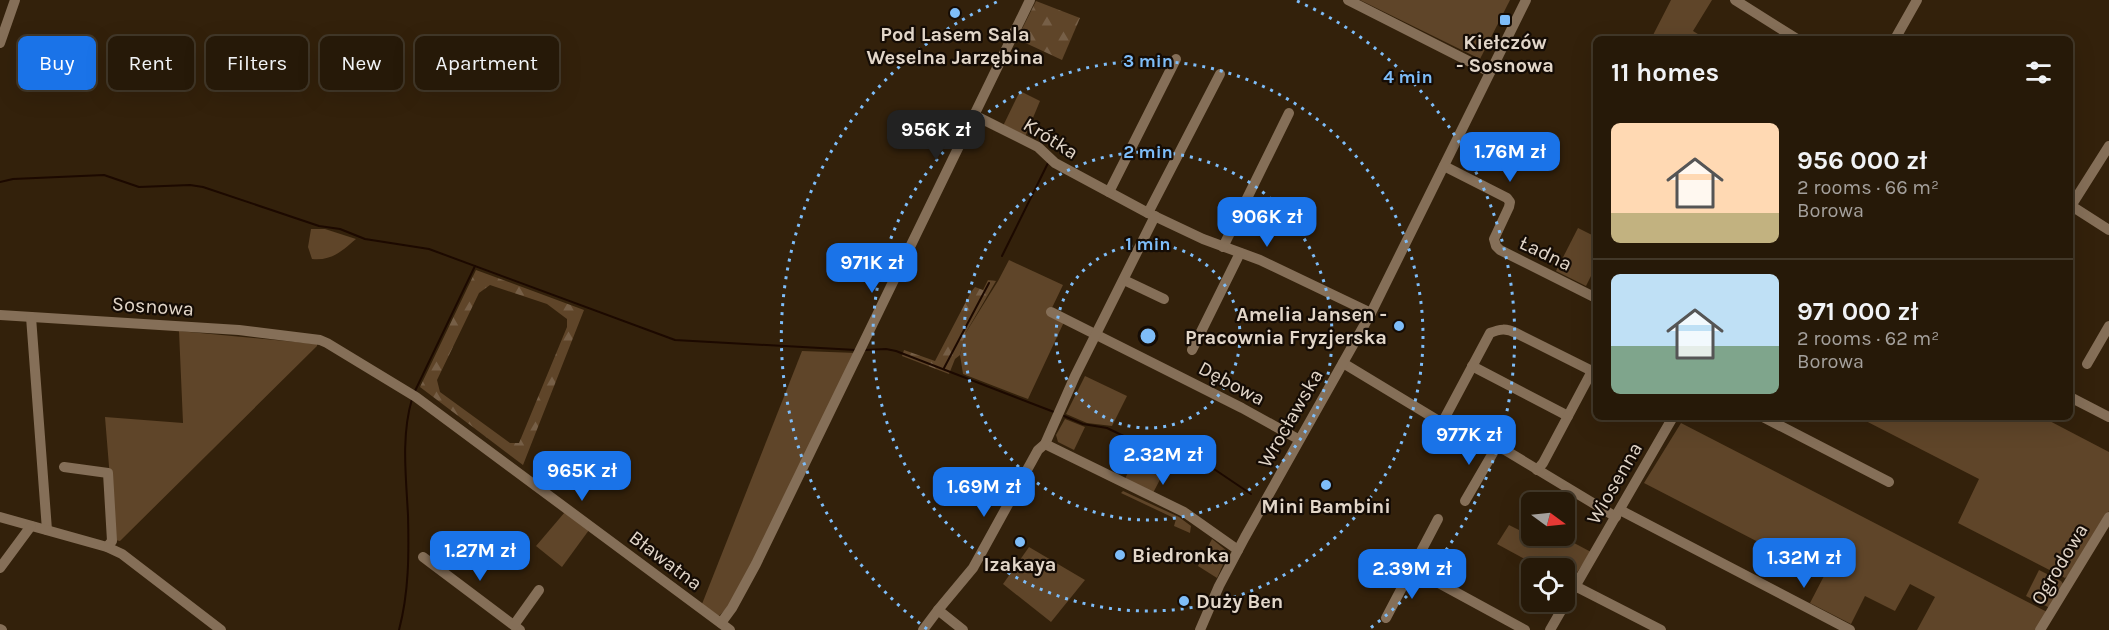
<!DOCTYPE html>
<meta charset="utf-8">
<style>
body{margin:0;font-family:Karla,sans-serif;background:#2e2212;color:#f1f3f6;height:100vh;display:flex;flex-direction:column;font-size:22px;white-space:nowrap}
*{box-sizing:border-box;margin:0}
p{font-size:20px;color:#a4a09c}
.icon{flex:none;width:33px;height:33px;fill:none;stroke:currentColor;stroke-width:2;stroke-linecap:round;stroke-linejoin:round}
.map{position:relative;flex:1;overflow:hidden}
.panel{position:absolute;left:1593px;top:36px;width:480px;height:384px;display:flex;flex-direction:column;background:#261908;border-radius:9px;box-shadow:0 6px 24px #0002,0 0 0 2px #423829}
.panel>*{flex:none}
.guide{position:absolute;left:18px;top:36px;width:570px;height:54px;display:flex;gap:12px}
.needle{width:39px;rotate:105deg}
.fabs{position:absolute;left:1521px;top:492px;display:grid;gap:12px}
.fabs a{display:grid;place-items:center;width:54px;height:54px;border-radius:9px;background:#261908;box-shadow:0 6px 24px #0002,0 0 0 2px #423829;font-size:30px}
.price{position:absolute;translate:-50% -51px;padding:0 14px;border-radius:12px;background:#1a73e8;color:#fff;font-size:20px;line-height:39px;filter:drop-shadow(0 2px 3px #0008)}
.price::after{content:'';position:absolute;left:50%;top:36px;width:18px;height:14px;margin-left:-9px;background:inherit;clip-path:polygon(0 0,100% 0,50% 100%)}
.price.on{background:#222;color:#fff}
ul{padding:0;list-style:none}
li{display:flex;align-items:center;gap:18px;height:150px;padding:0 18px}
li+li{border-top:2px solid #423829}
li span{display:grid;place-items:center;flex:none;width:168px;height:120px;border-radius:9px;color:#555}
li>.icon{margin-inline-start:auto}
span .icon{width:72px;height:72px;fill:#fffc;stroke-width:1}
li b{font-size:26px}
h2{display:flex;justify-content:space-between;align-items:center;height:72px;padding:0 18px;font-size:26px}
.pill{padding:0 21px;border-radius:9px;background:#261908;box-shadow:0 6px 24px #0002,0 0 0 2px #423829;font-size:21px;line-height:54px}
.pill.on{background:#1a73e8;color:#fff}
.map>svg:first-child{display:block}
.green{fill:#5f4529}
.forest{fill:url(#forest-firs);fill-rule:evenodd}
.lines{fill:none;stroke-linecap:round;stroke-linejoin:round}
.stream{stroke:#1c0900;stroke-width:2}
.minor{stroke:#856f58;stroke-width:10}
.ring{fill:none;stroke:#7ebdf9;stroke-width:3;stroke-dasharray:3 6}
.poi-dot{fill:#7ebdf9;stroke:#150c05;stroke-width:2}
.labels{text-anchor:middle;stroke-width:4.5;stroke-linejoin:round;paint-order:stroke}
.poi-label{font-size:20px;font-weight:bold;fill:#e2d6c9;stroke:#150c05}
.street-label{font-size:20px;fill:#e2d6c9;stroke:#150c05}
.centre{fill:#7ebdf9;stroke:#150c05;stroke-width:3}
.ring-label{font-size:18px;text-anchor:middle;font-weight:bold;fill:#7ebdf9;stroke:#150c05;stroke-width:4.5;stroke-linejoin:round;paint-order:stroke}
</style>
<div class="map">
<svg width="2109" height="630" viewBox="0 0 2109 630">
<defs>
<pattern id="forest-firs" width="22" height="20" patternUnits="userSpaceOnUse" patternTransform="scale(1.5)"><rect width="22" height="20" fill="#5f4529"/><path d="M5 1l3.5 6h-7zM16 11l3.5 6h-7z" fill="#765f47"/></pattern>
</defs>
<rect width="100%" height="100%" fill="#33210b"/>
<g class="green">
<path d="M1360 0H1510L1480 59Z"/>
<path d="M1671 0H1712L1693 31 1706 39H1651Z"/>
<path d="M1020 91 1040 101 1025 137 1003 126Z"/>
<path d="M1578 228 1596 237V266L1586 286 1556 271Z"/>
<path d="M311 229H325L356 239C342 251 332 261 312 259L308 247Z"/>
<path d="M1009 260 1063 285 1049 314 1064 322 1028 399 963 374 960 355 965 334 998 281Z"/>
<path d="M179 331 317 344V346L120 541 115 540 105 417 183 423Z"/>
<path d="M802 351 857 353 733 602 719 616 702 604Z"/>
<path d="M1085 376 1127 396 1112 426 1087 423 1066 414Z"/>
<path d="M1858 417H2042L2109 452V511L2073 572 2065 578 1958 523 1979 479Z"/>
<path d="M1065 419 1085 427 1074 450 1058 442 1056 435Z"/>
<path d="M1681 423 2049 613 2039 630H1917L1935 597 1910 584 1895 611 1865 596 1851 624 1810 603 1824 576 1644 483Z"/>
<path d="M1140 446 1160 456 1157 462 1166 468 1153 493 1125 479Z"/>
<path d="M1123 491 1179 517 1191 526 1190 533 1174 526 1176 519 1121 493Z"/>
<path d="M565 512 589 530 562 567 536 546Z"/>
<path d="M1509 525 1553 547 1561 536 1591 552 1569 584 1565 582 1564 568H1541L1497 544Z"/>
<path d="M1212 539 1227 551V556L1217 578 1198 566Z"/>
<path d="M1029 547 1085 580 1051 622 1003 584Z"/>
<path d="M2039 570 2061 581 2064 585 2050 608 2026 596Z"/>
</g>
<g class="forest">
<path d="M1036 1 1080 18 1062 60 1017 39Z"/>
<path d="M476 270 584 310 523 465 420 387ZM490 285 547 304 567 319V327L519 443H510L440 392 437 380 479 293Z"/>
<path d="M988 280 996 281 965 334 960 355 955 359 949 374 902 356 904 350 935 361 971 292 975 287 983 290Z"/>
</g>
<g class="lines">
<g class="stream">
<path d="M0 182 13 179 104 175 139 187 190 185 203 187 319 226 340 229 365 239 429 249 675 340 856 350"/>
<path d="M1002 256 1048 163"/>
<path d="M865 350 886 349 896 351 1054 412"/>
<path d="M944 368 989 283"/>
<path d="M415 391 475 266"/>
<path d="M1064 416 1083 424 1107 428 1157 452 1162 449 1167 441 1171 440 1251 494"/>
<path d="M399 630C409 592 409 554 408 515 406 477 401 436 412 399"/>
</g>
<g class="minor">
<path d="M1348 0 1490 72"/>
<path d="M1735 0 1797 39"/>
<path d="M1895 39 1917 0"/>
<path d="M0 43 15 0"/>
<path d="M974 115 1038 147 1055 163 1148 213 1203 239 1260 260 1371 313"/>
<path d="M1444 166 1507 198 1510 202 1509 207 1494 239 1496 246 1500 250 1596 298"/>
<path d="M1109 192 1176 59"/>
<path d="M2070 205 2109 230"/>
<path d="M2071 206 2109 146"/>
<path d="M1148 213 1220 74"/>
<path d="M1223 247 1289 113"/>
<path d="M1124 280 1164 299"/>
<path d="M1051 312 1242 408 1298 439"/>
<path d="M0 315 239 330 320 340 327 343 416 397 730 630"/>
<path d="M31 317 47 530"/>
<path d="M1192 350 1240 253"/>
<path d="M1343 363 1467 438 1505 450 1616 517"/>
<path d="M2087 364 2109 326"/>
<path d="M1472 366 1568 416"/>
<path d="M2070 397 2109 417"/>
<path d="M1763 417 1889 482"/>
<path d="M1442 423 1490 333C1500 329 1506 328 1516 333L1592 371 1543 463 1537 470"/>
<path d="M1045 444 1184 512 1238 550"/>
<path d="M64 467 108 473 112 541 107 547"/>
<path d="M1465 501 1497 446"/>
<path d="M1620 510 1850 630"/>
<path d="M0 517 107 547 122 554 221 630"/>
<path d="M423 557 520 630"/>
<path d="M1391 557 1525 630"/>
<path d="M0 568 31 526"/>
<path d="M1575 586 1661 630"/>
<path d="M938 610 973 568 1038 450 1045 444 1075 376 1155 216"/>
<path d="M1386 618 1438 519"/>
<path d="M721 623 732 608 756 564 1030 0"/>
<path d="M514 625 539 590"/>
<path d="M0 629 2 630"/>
<path d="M923 630 938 610 963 630"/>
<path d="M1200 630 1219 586 1245 537 1371 313 1526 0"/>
<path d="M1550 630 1673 417"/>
<path d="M2040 630 2109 517"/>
</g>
</g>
<g class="ring">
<circle cx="1148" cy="336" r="92"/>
<circle cx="1148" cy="336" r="184"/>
<circle cx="1148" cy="336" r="275"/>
<path d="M927 629A367 367 0 0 1 999 1M1297 1A367 367 0 0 1 1369 629"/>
</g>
<g class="poi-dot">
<circle cx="955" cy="13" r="6"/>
<rect x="1499" y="14" width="12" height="12" rx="3"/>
<circle cx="1399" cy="326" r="6"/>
<circle cx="1326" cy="485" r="6"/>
<circle cx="1020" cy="542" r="6"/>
<circle cx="1120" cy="555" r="6"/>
<circle cx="1184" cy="601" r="6"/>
</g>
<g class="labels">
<g class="poi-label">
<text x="955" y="41">Pod Lasem Sala<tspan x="955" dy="23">Weselna Jarzębina</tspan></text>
<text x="1505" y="49">Kiełczów<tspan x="1505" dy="23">- Sosnowa</tspan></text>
<text x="1387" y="321" text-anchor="end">Amelia Jansen -<tspan x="1387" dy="23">Pracownia Fryzjerska</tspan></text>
<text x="1326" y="513">Mini Bambini</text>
<text x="1132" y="562" text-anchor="start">Biedronka</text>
<text x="1020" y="571">Izakaya</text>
<text x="1196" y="608" text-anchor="start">Duży Ben</text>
</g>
<g class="street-label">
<text transform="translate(1051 138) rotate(32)" y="7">Krótka</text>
<text transform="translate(1546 253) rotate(26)" y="7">Ładna</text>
<text transform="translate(153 306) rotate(4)" y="7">Sosnowa</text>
<text transform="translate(1232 383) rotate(28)" y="7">Dębowa</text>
<text transform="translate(1290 418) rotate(-60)" y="7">Wrocławska</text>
<text transform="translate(1614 483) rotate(-60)" y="7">Wiosenna</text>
<text transform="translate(666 560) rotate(37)" y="7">Bławatna</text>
<text transform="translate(2059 564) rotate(-59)" y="7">Ogrodowa</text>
</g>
</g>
<circle cx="1148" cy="336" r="9" class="centre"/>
<g class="ring-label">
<text x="1148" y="67">3 min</text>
<text x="1408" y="83">4 min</text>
<text x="1148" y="158">2 min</text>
<text x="1148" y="250">1 min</text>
</g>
</svg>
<div class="fabs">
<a><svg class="needle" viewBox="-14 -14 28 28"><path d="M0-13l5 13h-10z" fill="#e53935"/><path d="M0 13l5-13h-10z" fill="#a4a09c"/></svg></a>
<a><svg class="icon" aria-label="locate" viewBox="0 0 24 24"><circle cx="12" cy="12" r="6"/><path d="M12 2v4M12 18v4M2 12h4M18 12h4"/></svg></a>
</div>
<b class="price on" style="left:936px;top:161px">956K zł</b>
<b class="price" style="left:1510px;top:183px">1.76M zł</b>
<b class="price" style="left:1267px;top:248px">906K zł</b>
<b class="price" style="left:872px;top:294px">971K zł</b>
<b class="price" style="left:1469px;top:466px">977K zł</b>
<b class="price" style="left:1163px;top:486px">2.32M zł</b>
<b class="price" style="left:582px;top:502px">965K zł</b>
<b class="price" style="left:984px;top:518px">1.69M zł</b>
<b class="price" style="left:480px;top:582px">1.27M zł</b>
<b class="price" style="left:1804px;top:589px">1.32M zł</b>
<b class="price" style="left:1412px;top:600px">2.39M zł</b>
<div class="guide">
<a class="pill on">Buy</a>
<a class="pill">Rent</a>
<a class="pill">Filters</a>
<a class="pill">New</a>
<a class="pill">Apartment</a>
</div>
<section class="panel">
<h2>11 homes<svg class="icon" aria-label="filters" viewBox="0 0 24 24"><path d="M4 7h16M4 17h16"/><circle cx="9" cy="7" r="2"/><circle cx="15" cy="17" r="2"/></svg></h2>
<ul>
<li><span style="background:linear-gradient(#ffd9b3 75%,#c2b280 0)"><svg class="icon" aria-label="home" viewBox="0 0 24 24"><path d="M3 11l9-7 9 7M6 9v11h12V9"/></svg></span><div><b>956 000 zł</b><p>2 rooms · 66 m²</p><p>Borowa</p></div></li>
<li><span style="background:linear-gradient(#bfe0f5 60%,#7fa58c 0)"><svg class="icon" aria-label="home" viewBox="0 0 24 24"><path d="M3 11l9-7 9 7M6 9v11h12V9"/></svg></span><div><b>971 000 zł</b><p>2 rooms · 62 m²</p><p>Borowa</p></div></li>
</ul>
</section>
</div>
